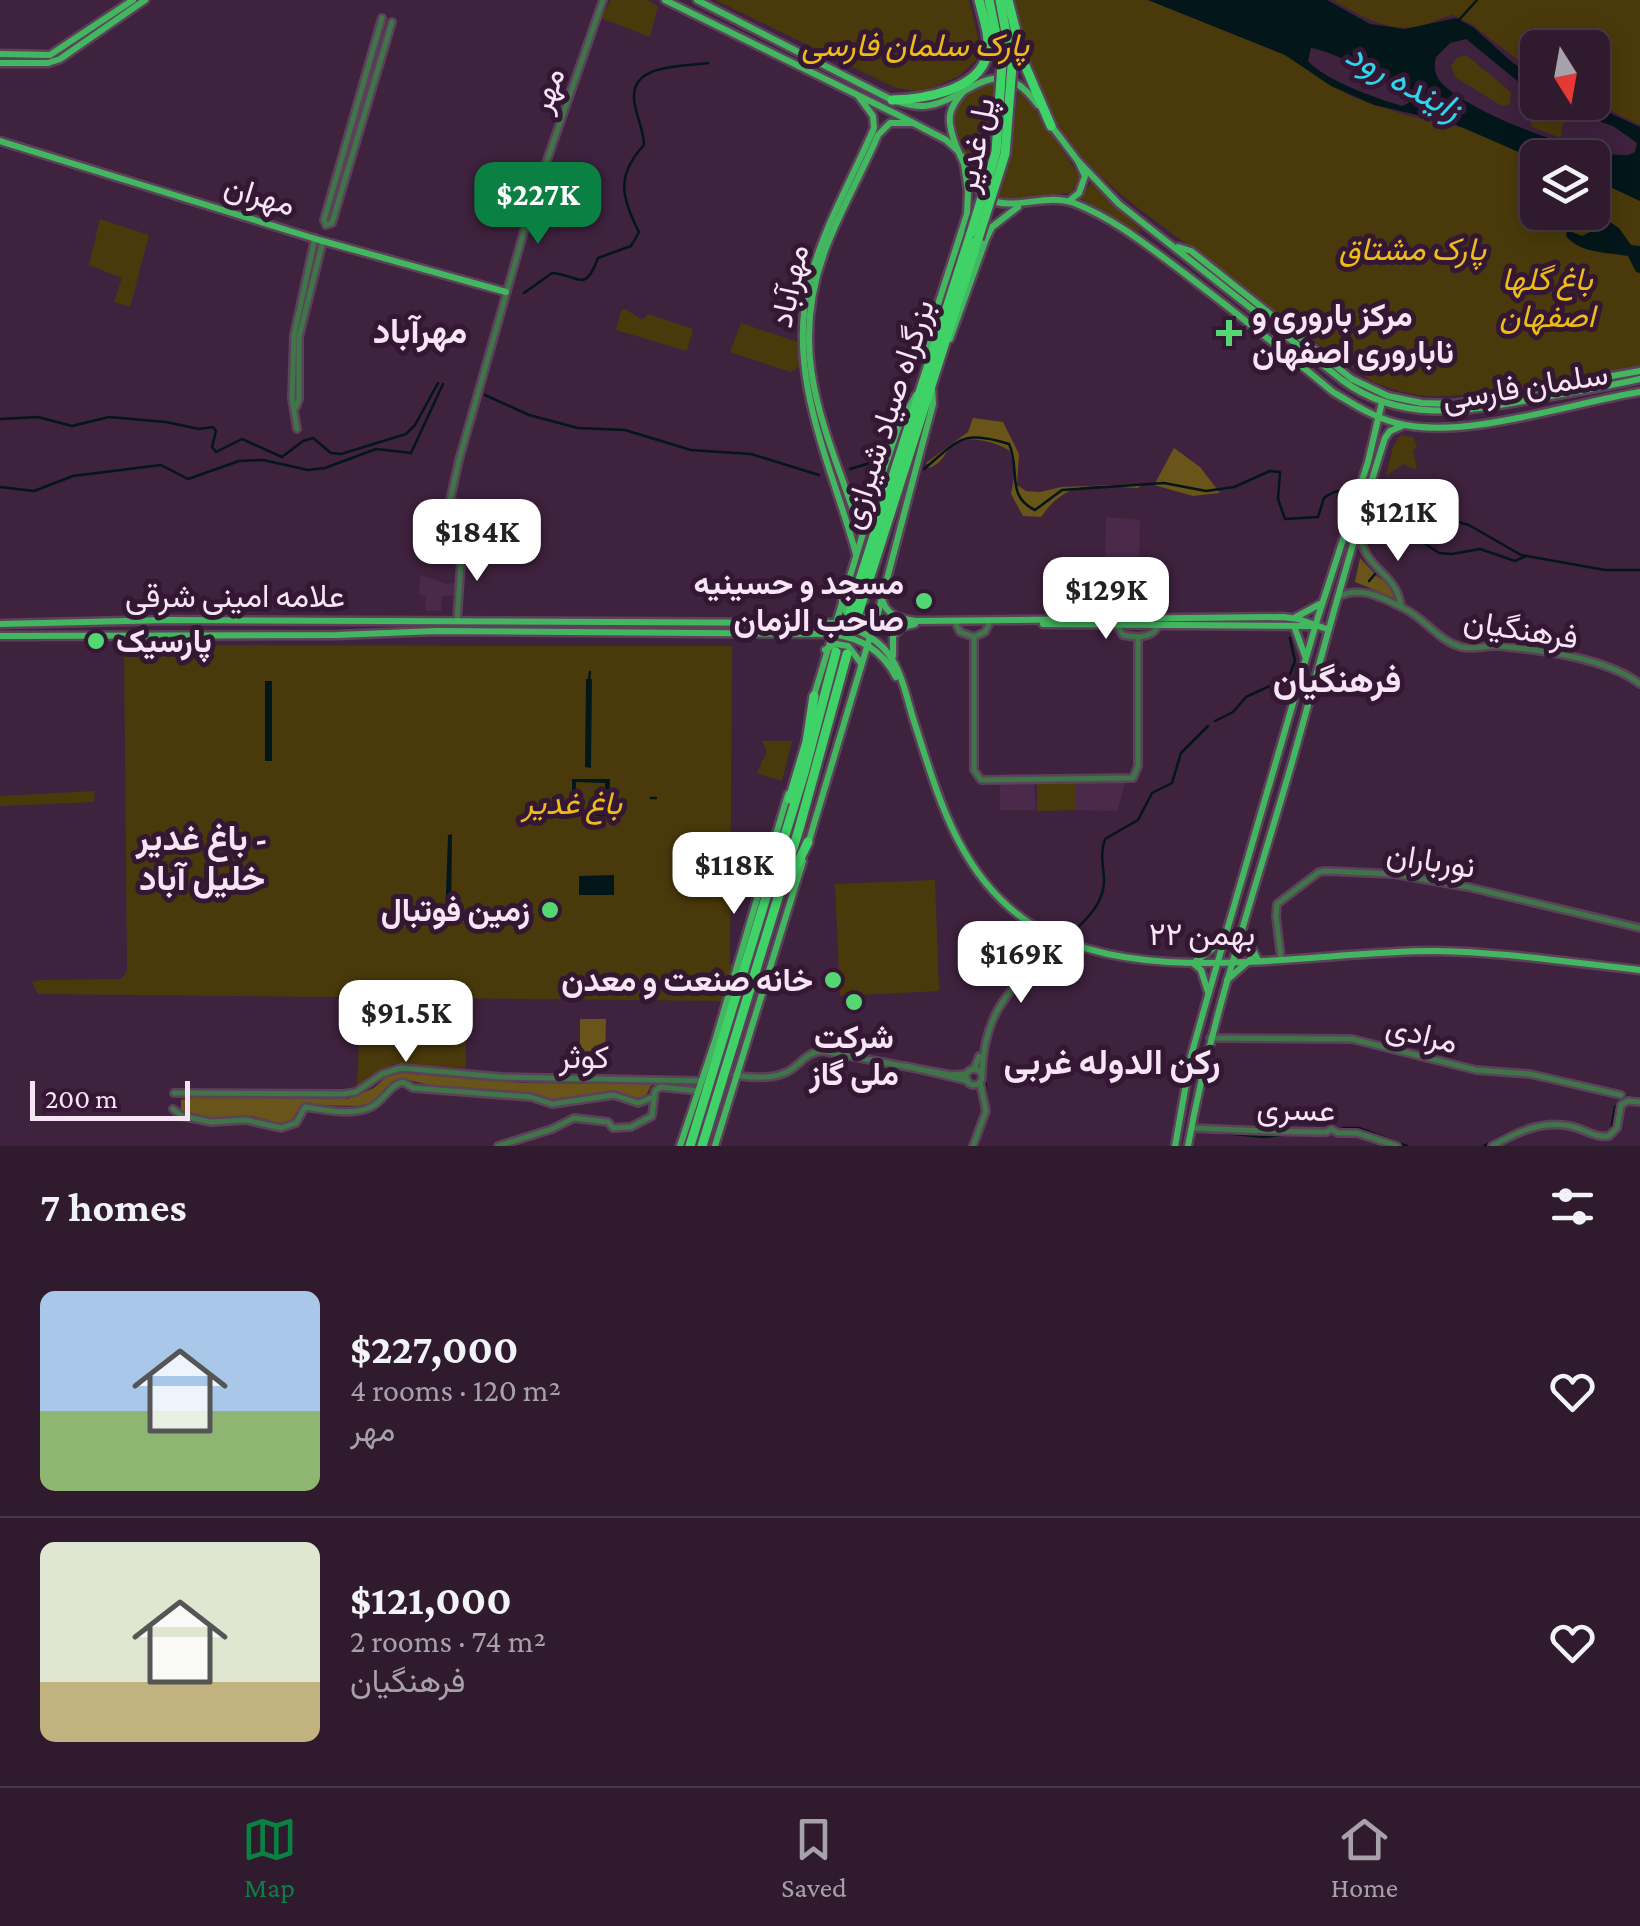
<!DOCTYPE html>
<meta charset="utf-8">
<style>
body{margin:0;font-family:"Crimson Pro",Vazirmatn,serif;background:#3b273a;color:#f1f3f6;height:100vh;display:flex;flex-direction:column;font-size:38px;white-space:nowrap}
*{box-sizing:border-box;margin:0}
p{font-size:32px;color:#a7a1aa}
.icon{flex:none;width:55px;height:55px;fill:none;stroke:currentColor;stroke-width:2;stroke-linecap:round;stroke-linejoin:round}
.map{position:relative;height:1146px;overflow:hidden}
.details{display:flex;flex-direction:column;background:#2f1a2e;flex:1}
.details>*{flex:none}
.needle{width:65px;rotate:169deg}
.fabs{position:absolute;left:1520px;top:30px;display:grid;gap:20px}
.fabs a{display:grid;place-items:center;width:90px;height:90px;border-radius:15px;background:#2f1a2e;box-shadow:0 5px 25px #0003,0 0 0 2px #4a384a;font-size:50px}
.scale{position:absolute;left:30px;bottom:25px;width:160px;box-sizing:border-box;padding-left:10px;border:5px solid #f7e4f5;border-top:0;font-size:28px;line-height:35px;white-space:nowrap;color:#f7e4f5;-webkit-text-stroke:8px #341833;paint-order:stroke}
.price{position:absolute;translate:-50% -85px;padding:0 22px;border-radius:20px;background:#fff;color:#222;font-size:32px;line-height:65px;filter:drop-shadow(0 2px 5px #0008)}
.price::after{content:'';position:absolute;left:50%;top:60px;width:30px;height:22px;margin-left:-15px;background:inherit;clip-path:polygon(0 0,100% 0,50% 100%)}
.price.active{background:#0b8043;color:#fff}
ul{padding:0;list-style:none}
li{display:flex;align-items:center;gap:30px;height:250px;padding:0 40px}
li+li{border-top:2px solid #4a384a}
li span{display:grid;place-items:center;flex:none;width:280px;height:200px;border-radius:15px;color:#555}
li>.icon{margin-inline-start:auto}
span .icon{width:120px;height:120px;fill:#fffc;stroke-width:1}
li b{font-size:42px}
h2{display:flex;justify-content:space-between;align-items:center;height:120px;padding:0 40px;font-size:42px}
.tab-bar{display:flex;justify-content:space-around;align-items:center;height:140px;border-top:2px solid #4a384a;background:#2f1a2e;font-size:28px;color:#a7a1aa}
.tab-bar a{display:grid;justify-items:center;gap:5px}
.tab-bar .active{color:#0b8043}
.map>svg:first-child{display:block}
.built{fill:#4b294a}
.green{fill:#4a3a0b}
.forest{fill:#695419}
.water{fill:#031619;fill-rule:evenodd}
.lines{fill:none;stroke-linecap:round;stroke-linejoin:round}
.stream{stroke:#031619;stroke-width:2.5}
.highway-tunnel{stroke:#5b3f59;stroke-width:9;stroke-dasharray:9 4.5;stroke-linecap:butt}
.minor-casing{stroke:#5c415b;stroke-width:10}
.major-casing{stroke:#5c415b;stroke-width:11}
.highway-casing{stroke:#5c415b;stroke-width:14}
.minor{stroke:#407449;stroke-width:5}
.major{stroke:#43b75f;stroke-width:6}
.highway{stroke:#3fd267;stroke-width:9}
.highway-bridge-casing{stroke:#5c415b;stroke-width:14;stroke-linecap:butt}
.highway-bridge{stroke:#3fd267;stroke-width:9}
.poi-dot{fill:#54d672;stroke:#341833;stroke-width:4}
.labels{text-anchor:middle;stroke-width:10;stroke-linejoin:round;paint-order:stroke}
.park-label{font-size:32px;font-style:italic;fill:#eebb17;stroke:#341833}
.street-label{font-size:32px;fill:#f7e4f5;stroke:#341833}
.poi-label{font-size:32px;font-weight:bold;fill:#f7e4f5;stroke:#341833;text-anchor:end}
.water-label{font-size:35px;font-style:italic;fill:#2fd6eb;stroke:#341833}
.neighbourhood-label{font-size:35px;font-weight:bold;fill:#f7e4f5;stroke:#341833}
</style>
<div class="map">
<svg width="1640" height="1146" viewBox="0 0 1640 1146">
<rect width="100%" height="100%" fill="#3f223e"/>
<g class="built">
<path d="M1106 517 1140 520 1139 563 1136 566H1105Z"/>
<path d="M1105 571 1139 572 1136 613 1104 612Z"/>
<path d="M420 575 447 584 457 582 456 595 442 596 441 611H425L426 596 419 595Z"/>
<path d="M1000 783H1034L1036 810H1000Z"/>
<path d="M1076 783H1125L1117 811 1076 810Z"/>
</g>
<g class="green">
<path d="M611 0H647L658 6 650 37 601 18Z"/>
<path d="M715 0H969L980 45 977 59 959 76 923 92 896 88Z"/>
<path d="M1015 0H1148L1285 55 1352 97 1405 115 1476 131 1537 160 1538 212H1592L1593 179 1640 201V366L1483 395 1482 392C1435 399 1417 399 1373 382 1318 346 1266 304 1214 264 1156 220 1089 180 1052 116 1032 82 1021 38 1015 0Z"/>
<path d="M1333 0H1640V125L1593 102 1592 48H1538L1537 75 1473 25 1453 15C1440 18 1427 25 1415 27 1384 31 1358 14 1333 0Z"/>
<path d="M1466 55 1511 92 1510 104 1502 106 1455 77 1451 66 1457 58Z"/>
<path d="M997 83 990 150 979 186C964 150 926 87 997 83Z"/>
<path d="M1018 90 1034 108 1079 175 1077 185 1070 193 1007 202 997 200 1012 146Z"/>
<path d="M1538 106 1570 117 1562 126 1561 138 1532 127 1530 117Z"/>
<path d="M1091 183 1140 229 1139 232 1080 198Z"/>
<path d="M100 219 149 235 130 307 114 302 122 278 89 265Z"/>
<path d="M625 309 642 320 648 314 693 329 687 351 616 330 621 311Z"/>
<path d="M741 323 798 342 799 366 791 372 730 352Z"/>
<path d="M1401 435 1413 437 1417 446 1413 451 1417 470 1403 464 1386 476 1393 447Z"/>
<path d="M124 645 732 646 730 964 738 965 727 1001 38 994 32 982 40 980 121 979 127 971Z"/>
<path d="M762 741H792L782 781 757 773 767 751Z"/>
<path d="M1037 783H1076V810L1037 811Z"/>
<path d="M95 791 94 802 0 806V796Z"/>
<path d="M935 880 939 991 840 996 835 884Z"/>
<path d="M360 1018 466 1019V1068L394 1064 357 1086Z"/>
</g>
<g class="forest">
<path d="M973 418 1003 422 1019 454 1017 485 1026 491 1040 492 1061 487 1143 484 1138 488C1094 486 1068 478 1041 517L1023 516 1011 494 1015 471 1010 451C998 443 967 433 953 445 944 453 943 463 929 468L926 463 968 432Z"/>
<path d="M1174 448 1200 467 1220 493 1193 496 1154 485Z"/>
<path d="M1360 558 1378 577 1392 586 1394 598 1355 582Z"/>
<path d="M580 1019H606L605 1054H580Z"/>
<path d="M402 1073 522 1083 652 1084 645 1097 637 1099 615 1091 555 1101 517 1093 439 1087 404 1079 393 1081 371 1103 360 1106 302 1105 293 1120 282 1124 252 1116 217 1119 181 1111V1100L198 1097 348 1099 374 1088 388 1075Z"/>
</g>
<g class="water">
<path d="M1148 0H1327L1370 24 1405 29 1456 18 1473 27 1513 63 1537 77V97L1466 39 1450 43 1436 57C1434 65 1434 72 1439 80 1464 112 1589 158 1629 155L1635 152 1637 143 1613 126 1547 103H1588L1640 127V201L1593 179 1592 158 1537 160 1452 123 1374 105 1331 86 1285 55ZM1311 48C1330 50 1404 85 1409 103L1402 106C1378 99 1324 80 1308 61Z"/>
<path d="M1610 222 1619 228 1631 245 1640 246V273L1636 272 1628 256C1608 252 1581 254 1566 236L1567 230 1582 236Z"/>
<path d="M586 679H592L591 768 585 767Z"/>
<rect x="265" y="681" width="7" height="80"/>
<path d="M572 779H610L609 816H572V799H577V812L604 811 605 783 576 782V794H572Z"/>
<path d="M452 834 451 922H445L448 835Z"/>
<path d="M614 875V895H579V876Z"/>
</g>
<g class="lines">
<g class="stream">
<path d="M1458 21 1477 0"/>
<path d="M524 293 552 273C581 276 585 293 598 258L631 246 639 232C621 197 616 175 644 145 644 128 634 113 634 97 633 63 685 67 708 63"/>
<path d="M485 395 529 415 578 428 625 430 691 450 751 454 819 475"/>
<path d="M0 419 38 417 72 426 109 417 166 422 199 429 213 427 216 431 212 447 216 452 242 439 282 457 303 441 313 438 331 453 341 454 406 434 415 425 438 383"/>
<path d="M850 469 870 463 880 464"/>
<path d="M924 469C959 440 962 429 1009 444 1021 469 1005 496 1035 510L1062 490 1164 483 1206 491 1234 487 1270 471 1280 472 1278 499 1285 519 1318 517 1324 498C1332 492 1341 488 1350 492"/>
<path d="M0 487 34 491 73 476 161 465 188 479 239 461 263 460 308 470 325 468 376 449 411 453 443 384"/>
<path d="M1392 503 1469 525 1521 555 1605 570H1640"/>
<path d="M1414 536 1439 553 1452 554 1480 549 1515 561 1526 556"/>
<path d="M1402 539 1406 538"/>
<path d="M1369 581 1376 573"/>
<path d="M589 679 590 672"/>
<path d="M1215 721 1233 712 1246 697 1289 677 1295 661 1290 638"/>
<path d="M651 798H656"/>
<path d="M1072 933C1087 919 1105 902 1104 879 1103 864 1100 853 1105 839L1138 820 1152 793 1172 783 1181 753 1208 726"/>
<path d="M1022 982 1056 947"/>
<path d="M1343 1128H1359L1407 1146"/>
<path d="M1204 1131 1264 1137 1290 1134"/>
<path d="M1298 1134 1322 1135"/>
<path d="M1607 1135 1611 1130 1615 1107 1627 1097 1640 1098"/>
<path d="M977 1146 988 1111 984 1072"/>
<path d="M1484 1146C1520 1126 1555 1113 1594 1132"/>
</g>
<path class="highway-tunnel" d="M837 651 850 611"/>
<defs>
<g id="minor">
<path d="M326 225 332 223 392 22"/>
<path d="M326 225 324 220 382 18"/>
<path d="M296 407 299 399V337L323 241"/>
<path d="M297 429 292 399 294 335 315 238"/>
<circle cx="454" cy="512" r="9"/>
<path d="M449 505 459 460 532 203 603 0"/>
<path d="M1359 531C1365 573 1397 571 1401 607"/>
<path d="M1338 597C1360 585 1383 598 1403 608 1425 618 1437 640 1461 647 1473 650 1486 645 1499 646 1541 650 1607 658 1640 684"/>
<path d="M457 621 463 532 460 518"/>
<path d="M956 624 960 632 974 637 985 632 989 624"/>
<path d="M1116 624 1123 635C1137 638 1153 639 1159 624"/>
<path d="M974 637V770L981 780 1133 778 1138 766V637"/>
<path d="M1281 958 1276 916 1277 904 1319 872 1326 871 1394 874 1468 887 1640 928"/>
<path d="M1016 981 1054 938"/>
<path d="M1210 1038 1352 1039 1476 1070 1530 1074 1621 1095"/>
<path d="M906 1066 968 1081"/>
<path d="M974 1069 979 1056"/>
<circle cx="974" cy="1077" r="8"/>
<path d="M982 1074C984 1006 1015 987 1058 940"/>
<path d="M735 1075C750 1078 773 1079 787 1072 801 1065 805 1052 823 1051L951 1075 966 1074"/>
<path d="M174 1093 343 1094 356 1092 382 1074 401 1068 501 1077 702 1081"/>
<path d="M173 1109 182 1116 211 1122 246 1120 281 1128 296 1123 305 1107C325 1110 352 1116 371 1107 385 1100 388 1086 403 1082L413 1088 531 1097 552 1104 614 1095 638 1103 654 1097"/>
<path d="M1192 1128C1237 1130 1282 1132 1327 1132L1331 1129 1338 1133H1357L1397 1146"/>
<path d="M498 1146 552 1129 574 1118 608 1122 613 1128 631 1127 652 1116 655 1091 660 1087 699 1091"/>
<path d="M973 1146 986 1111 980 1082"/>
<path d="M1492 1146C1516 1133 1541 1120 1570 1126 1585 1129 1594 1138 1609 1136L1617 1128 1621 1105 1628 1101 1640 1102"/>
</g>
<g id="major">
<path d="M665 0 898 115 946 140 957 150"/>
<path d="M697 0 892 100C903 103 914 107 924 106 969 102 996 46 1038 105"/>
<path d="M0 54 50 55 133 0"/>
<path d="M0 63H48L60 59 145 0"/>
<path d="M967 88C959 96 952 104 950 115 947 136 972 182 985 198 1015 213 1044 192 1074 203 1115 219 1149 247 1184 273 1234 311 1284 351 1333 392 1353 404 1373 417 1396 423 1462 441 1571 403 1640 392"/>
<path d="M1050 124 1078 161 1085 176 1079 193 1069 201"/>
<path d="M0 141 319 240 506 292"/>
<path d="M1078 161 1119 204 1342 380C1401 424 1467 411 1534 399 1569 393 1605 387 1640 379"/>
<path d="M1178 247 1191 251 1352 379 1388 396 1422 403 1455 404 1640 371"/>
<path d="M950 339 986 239 992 227 1018 207"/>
<path d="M927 360 932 323 967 214 968 191 963 157"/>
<path d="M867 520 856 518C822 421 787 350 826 248 841 209 862 173 878 135L890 123H913"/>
<path d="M856 554C832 466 786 376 809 284 822 229 852 180 874 128L873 116 859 97"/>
<path d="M882 598C885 615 900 619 916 621L1283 617 1298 619 1327 629"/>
<path d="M842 601C845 621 861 621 877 613"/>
<path d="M1296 617 1320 604"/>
<path d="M0 624 169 620 836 623C855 628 874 636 887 652 901 670 906 694 912 715 937 792 957 874 1028 922 1135 993 1312 950 1436 951 1504 952 1573 963 1640 970"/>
<path d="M1043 624 1315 626"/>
<path d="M1294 626 1305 656"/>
<path d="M873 632 933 404 932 388"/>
<path d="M0 636 337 635 437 631 832 634C861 638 882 650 896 677"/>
<path d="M825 650 836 644 848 646 861 663"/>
<path d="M893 656V636L902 627 915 624"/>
<path d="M813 699 867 520 899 425 916 395"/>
<path d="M808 844 872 630"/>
<path d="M1242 930 1257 958"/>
<path d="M1196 961 1226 938"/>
<path d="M1194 964 1201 970 1208 992"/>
<path d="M1227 980 1251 959"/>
<path d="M680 1146 715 1041 788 794"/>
<path d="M715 1146 803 861"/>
<path d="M1175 1146 1191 1056 1205 1006 1318 617 1368 462 1382 402"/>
<path d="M1188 1146C1212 1014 1256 888 1293 759 1323 652 1351 544 1385 438L1390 431 1402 426"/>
</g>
<g id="highway">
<path d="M989 0 1002 64"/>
<path d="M1000 0 1012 66"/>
<path d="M1008 0 1024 63 1051 126"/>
<path d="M892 100C923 99 978 91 987 55 991 38 983 17 979 0"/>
<path d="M850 611 971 233"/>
<path d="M858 614 978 239"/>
<path d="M790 799 807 742 814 696"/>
<path d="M787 885 808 842"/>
<path d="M690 1146 804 773 836 652"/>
<path d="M702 1146 799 829 847 654"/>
</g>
</defs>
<use href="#minor" class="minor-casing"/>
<use href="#major" class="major-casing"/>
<use href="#highway" class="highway-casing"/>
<use href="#minor" class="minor"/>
<use href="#major" class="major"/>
<use href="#highway" class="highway"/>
<defs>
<g id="highway-bridge">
<path d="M971 233 996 152 1002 64"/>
<path d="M978 239 1005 154 1012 66"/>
</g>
</defs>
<use href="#highway-bridge" class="highway-bridge-casing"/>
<use href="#highway-bridge" class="highway-bridge"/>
</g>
<g class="poi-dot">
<path d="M1224 318h10v10h10v10h-10v10h-10v-10h-10v-10h10z"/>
<circle cx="924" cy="601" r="10"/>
<circle cx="96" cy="641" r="10"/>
<circle cx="550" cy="910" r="10"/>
<circle cx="833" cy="980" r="10"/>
<circle cx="854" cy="1002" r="10"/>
</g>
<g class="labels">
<g class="park-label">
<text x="915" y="56">پارک سلمان فارسی</text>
<text x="1412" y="260">پارک مشتاق</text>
<text x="1547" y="290">باغ گلها<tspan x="1547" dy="37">اصفهان</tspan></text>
<text x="572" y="814">باغ غدیر</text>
</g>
<g class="street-label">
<text transform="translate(547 90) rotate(-70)" y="11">مهر</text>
<text transform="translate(975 145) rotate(-79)" y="11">پل غدیر</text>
<text transform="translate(260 195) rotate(17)" y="11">مهران</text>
<text transform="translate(789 286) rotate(-78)" y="11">مهرآباد</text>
<text transform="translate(1525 386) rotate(-9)" y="11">سلمان فارسی</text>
<text transform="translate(887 414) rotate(-72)" y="11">بزرگراه صیاد شیرازی</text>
<text x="235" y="607">علامه امینی شرقی</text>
<text transform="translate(1521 629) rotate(9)" y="11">فرهنگیان</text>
<text transform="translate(1431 860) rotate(9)" y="11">نورباران</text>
<text x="1202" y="945">۲۲ بهمن</text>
<text transform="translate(1422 1034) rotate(14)" y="11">مرادی</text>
<text x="584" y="1068">کوثر</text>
<text transform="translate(1296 1109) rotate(2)" y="11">عسری</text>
</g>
<g class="poi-label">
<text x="1252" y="326" text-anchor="start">مرکز باروری و<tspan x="1252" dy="37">ناباروری اصفهان</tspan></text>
<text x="904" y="594">مسجد و حسینیه<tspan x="904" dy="37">صاحب الزمان</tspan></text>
<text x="116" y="652" text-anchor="start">پارسیک</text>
<text x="530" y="921">زمین فوتبال</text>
<text x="813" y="991">خانه صنعت و معدن</text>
<text x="854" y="1048" text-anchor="middle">شرکت<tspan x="854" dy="37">ملی گاز</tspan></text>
</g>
<g class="water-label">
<text transform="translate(1404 81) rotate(29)" y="12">زاینده رود</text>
</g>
<g class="neighbourhood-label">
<text x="420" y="343">مهرآباد</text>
<text x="1337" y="692">فرهنگیان</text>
<text x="202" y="850">باغ غدیر -<tspan x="202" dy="40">خلیل آباد</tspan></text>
<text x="1112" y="1074">رکن الدوله غربی</text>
</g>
</g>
</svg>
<div class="fabs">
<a><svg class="needle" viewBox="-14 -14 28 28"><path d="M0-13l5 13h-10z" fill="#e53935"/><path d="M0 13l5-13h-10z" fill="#a7a1aa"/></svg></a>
<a><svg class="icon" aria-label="layers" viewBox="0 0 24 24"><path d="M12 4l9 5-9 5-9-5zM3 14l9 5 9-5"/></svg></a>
</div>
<div class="scale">200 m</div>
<b class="price active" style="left:538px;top:247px">$227K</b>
<b class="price" style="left:1398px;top:564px">$121K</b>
<b class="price" style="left:477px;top:584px">$184K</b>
<b class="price" style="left:1106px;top:642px">$129K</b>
<b class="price" style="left:734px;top:917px">$118K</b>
<b class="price" style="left:1021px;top:1006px">$169K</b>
<b class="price" style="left:406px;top:1065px">$91.5K</b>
</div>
<section class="details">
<h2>7 homes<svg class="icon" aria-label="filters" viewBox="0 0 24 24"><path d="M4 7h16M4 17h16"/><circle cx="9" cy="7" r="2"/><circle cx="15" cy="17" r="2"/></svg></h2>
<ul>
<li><span style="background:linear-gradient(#a9c7e8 60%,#8fb573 0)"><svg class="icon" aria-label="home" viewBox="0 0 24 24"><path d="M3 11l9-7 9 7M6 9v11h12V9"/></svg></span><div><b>$227,000</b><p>4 rooms · 120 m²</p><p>مهر</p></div><svg class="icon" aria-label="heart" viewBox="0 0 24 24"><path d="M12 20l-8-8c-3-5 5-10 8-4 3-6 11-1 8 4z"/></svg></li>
<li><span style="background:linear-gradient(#dfe7d0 70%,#c2b280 0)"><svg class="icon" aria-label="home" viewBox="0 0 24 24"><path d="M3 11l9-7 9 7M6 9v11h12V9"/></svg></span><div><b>$121,000</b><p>2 rooms · 74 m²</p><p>فرهنگیان</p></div><svg class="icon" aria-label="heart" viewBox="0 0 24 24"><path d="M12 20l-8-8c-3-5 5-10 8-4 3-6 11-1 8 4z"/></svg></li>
</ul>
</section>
<nav class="tab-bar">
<a class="active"><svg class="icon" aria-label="map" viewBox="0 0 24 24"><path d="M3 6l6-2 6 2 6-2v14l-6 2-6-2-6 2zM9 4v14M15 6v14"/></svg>Map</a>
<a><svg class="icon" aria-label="saved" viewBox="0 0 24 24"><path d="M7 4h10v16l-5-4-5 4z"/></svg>Saved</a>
<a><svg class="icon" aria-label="home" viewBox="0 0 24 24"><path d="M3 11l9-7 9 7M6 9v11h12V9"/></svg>Home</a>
</nav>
